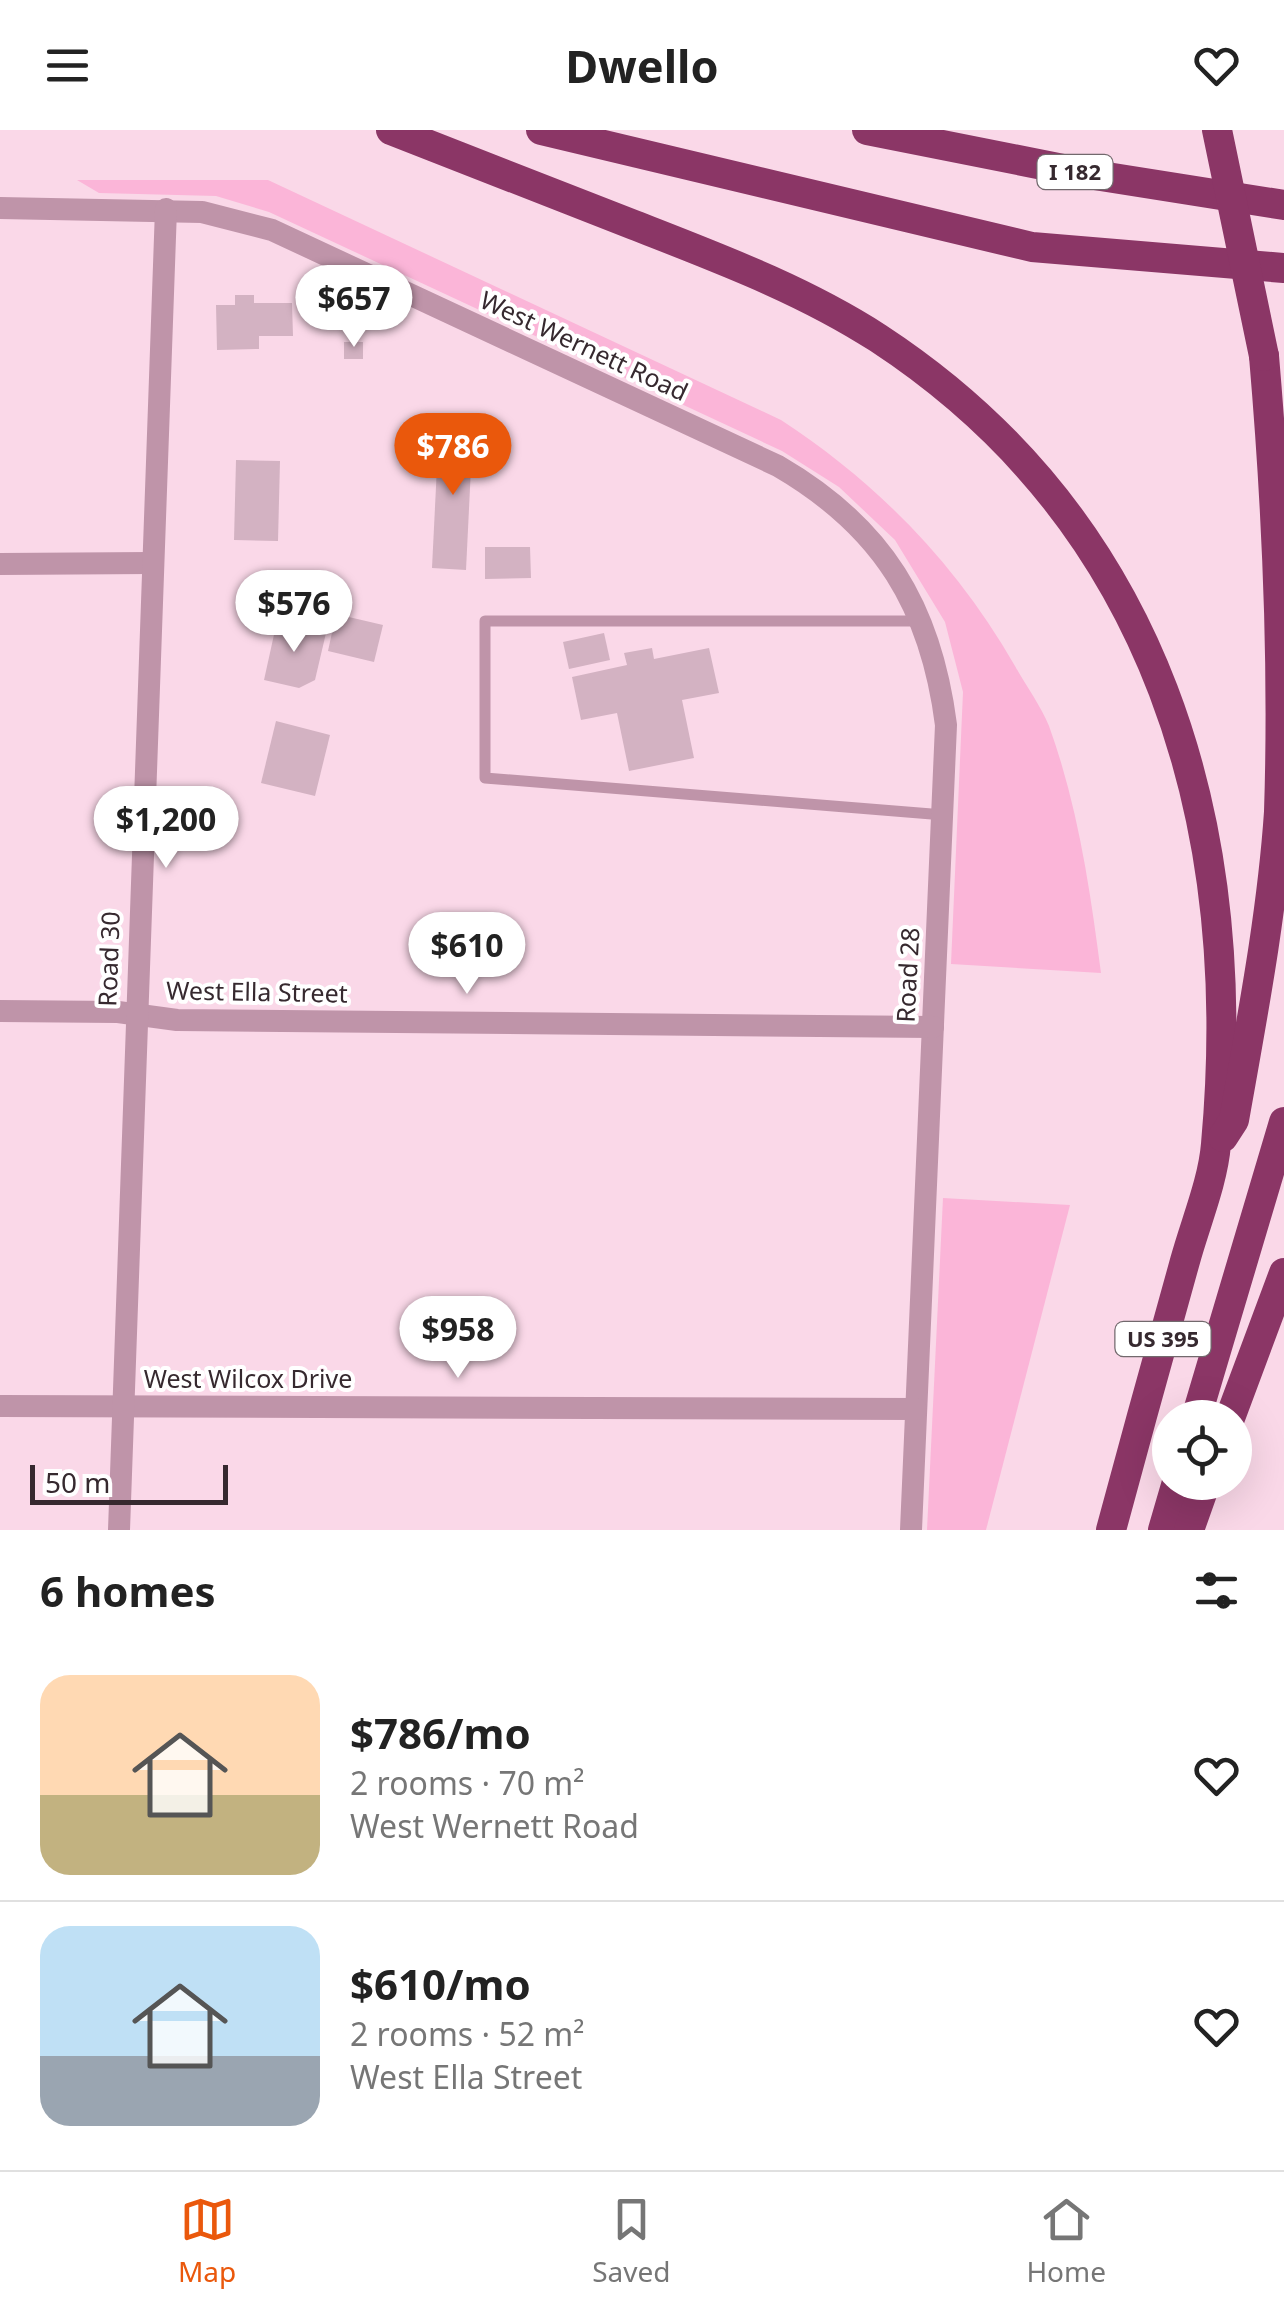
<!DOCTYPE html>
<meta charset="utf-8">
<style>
body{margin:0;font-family:"Noto Sans",sans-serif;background:#f2f2f2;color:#222;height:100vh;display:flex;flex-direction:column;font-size:38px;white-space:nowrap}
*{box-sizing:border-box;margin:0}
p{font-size:32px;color:#767676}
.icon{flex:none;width:55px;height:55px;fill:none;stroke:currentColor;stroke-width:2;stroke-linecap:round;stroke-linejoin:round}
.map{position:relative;height:1400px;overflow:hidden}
.sheet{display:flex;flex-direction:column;background:#fff;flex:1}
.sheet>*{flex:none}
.fabs{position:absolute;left:1152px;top:1270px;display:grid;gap:20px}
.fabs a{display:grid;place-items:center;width:100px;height:100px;border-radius:50%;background:#fff;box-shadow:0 10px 40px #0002;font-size:50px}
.scale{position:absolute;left:30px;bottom:25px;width:198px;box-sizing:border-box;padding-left:10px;border:5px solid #36292f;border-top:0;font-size:28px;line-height:35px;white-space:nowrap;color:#36292f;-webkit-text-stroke:8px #fff;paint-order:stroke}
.price{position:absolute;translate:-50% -85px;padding:0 22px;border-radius:35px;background:#fff;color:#222;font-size:32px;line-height:65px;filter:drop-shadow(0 2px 5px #0008)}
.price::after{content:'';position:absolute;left:50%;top:60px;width:30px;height:22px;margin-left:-15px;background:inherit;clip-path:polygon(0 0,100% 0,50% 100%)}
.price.selected{background:#ea580c;color:#fff}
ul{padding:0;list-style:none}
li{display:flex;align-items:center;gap:30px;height:250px;padding:0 40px}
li+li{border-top:2px solid #e0e0e0}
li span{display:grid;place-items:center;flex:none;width:280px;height:200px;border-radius:30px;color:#555}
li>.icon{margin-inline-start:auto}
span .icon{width:120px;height:120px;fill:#fffc;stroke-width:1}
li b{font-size:42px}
h2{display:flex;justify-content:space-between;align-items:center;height:120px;padding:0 40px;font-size:42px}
header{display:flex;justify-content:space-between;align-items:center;height:130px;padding:0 40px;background:#fff;font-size:45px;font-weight:700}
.tabs{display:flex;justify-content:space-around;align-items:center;height:140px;border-top:2px solid #e0e0e0;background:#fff;font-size:28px;color:#767676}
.tabs a{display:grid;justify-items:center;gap:5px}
.tabs .selected{color:#ea580c}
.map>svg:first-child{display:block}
.green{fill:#fbb5d8}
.building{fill:#d3b2c2}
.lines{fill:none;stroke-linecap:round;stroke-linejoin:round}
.lane{stroke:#bf94a9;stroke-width:11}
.street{stroke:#bf94a9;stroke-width:22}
.highway{stroke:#8b3666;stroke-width:30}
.highway-bridge{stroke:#8b3666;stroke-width:30}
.labels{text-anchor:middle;stroke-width:8;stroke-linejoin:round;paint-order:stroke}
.shield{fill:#fff;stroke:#72696d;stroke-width:2.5}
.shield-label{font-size:22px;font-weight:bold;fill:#36292f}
.street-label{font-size:25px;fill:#36292f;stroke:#fff}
</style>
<header><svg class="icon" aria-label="menu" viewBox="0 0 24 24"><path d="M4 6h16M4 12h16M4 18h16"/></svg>Dwello<svg class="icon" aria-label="heart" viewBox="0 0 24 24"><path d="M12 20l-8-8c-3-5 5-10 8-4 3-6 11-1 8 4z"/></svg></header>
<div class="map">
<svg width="1284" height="1400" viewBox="0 0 1284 1400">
<rect width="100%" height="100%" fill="#fad8e8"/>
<g class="green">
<path d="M77 50H268L781 290C879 354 957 435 1015 536 1026 556 1041 576 1049 596 1078 676 1090 759 1101 843L951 834 963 562 945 492 895 410 839 357 782 321 269 82 216 66 99 63Z"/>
<path d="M943 1068 1070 1075 986 1400H927Z"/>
</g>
<g class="building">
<path d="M235 165H254V173H292L293 206H259V219L217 220 216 175H235Z"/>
<rect x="344" y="212" width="19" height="17"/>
<path d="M439 296 473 297 466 440 432 438Z"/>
<path d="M236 330 280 331 278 411 234 410Z"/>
<path d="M485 417H530L531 448 485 449Z"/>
<path d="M336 484 383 495 374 532 328 521Z"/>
<path d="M277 491 326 503 315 550 299 558 264 550Z"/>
<path d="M604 503 610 530 569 539 563 512Z"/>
<path d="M652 518 654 529 709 518 719 563 682 570 694 628 629 641 617 583 581 590 572 547 627 535 624 523Z"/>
<path d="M276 591 330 605 315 666 261 653Z"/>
</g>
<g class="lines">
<path class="lane" d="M918 491H485V648L944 685"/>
<g class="street">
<path d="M0 78 202 82 272 100 778 336C883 397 931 477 946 595L911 1400"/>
<path d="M0 434 151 433"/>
<path d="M0 881 118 882 177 890 933 897"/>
<path d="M0 1276 916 1279"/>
<path d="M119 1400 166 79"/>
</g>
<g class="highway">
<path d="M391 0C472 32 553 64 634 95 718 128 802 159 878 208 1159 392 1245 695 1216 1014 1213 1052 1195 1094 1185 1131 1160 1221 1135 1310 1111 1400"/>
<path d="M541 0 1032 117 1284 138"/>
<path d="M867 0 1088 44 1284 75"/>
<path d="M1223 1007 1234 990C1252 888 1272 785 1279 682 1284 530 1277 378 1264 226"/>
<path d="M1196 1288 1284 992"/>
<path d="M1230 1288 1284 1143"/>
<path d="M1163 1400 1177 1352"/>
<path d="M1189 1400 1206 1352"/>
</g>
<path class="highway-bridge" d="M1217 0 1264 226"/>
</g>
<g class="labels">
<g class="shield">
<rect x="1037.5" y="25" width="75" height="34" rx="8"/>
<rect x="1115.5" y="1192" width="95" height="34" rx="8"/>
</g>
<g class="shield-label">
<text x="1075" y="50">I 182</text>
<text x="1163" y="1217">US 395</text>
</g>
<g class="street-label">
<text transform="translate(584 216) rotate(25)" y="9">West Wernett Road</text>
<text transform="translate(109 829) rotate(-88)" y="9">Road 30</text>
<text transform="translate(908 845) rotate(-87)" y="9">Road 28</text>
<text transform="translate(257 862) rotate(1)" y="9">West Ella Street</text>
<text x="248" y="1258">West Wilcox Drive</text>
</g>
</g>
</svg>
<div class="fabs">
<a><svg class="icon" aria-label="locate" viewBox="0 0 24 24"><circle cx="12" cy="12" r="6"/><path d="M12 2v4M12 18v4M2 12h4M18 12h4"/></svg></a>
</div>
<div class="scale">50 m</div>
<b class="price" style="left:354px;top:220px">$657</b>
<b class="price selected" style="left:453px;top:368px">$786</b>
<b class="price" style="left:294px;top:525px">$576</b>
<b class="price" style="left:166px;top:741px">$1,200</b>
<b class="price" style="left:467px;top:867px">$610</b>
<b class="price" style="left:458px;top:1251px">$958</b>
</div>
<section class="sheet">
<h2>6 homes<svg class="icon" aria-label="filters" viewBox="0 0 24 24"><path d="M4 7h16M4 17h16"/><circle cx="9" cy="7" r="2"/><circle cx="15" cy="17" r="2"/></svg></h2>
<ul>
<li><span style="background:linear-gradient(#ffd9b3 60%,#c2b280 0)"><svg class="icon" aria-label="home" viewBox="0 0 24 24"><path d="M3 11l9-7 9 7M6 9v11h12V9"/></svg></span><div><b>$786/mo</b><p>2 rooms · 70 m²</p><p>West Wernett Road</p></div><svg class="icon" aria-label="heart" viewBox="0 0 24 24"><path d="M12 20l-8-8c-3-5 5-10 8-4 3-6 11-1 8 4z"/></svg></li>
<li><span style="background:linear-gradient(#bfe0f5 65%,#9aa5b1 0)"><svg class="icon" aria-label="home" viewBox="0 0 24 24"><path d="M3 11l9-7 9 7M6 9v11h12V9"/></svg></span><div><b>$610/mo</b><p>2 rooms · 52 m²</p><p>West Ella Street</p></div><svg class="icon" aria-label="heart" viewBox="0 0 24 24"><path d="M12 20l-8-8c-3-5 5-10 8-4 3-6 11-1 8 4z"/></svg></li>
</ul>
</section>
<nav class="tabs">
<a class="selected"><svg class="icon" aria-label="map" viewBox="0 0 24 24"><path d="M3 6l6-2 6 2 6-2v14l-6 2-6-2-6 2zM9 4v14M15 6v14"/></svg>Map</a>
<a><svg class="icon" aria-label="saved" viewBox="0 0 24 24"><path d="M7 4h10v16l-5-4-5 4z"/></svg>Saved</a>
<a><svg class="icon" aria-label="home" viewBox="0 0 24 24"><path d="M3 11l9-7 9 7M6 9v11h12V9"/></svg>Home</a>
</nav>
